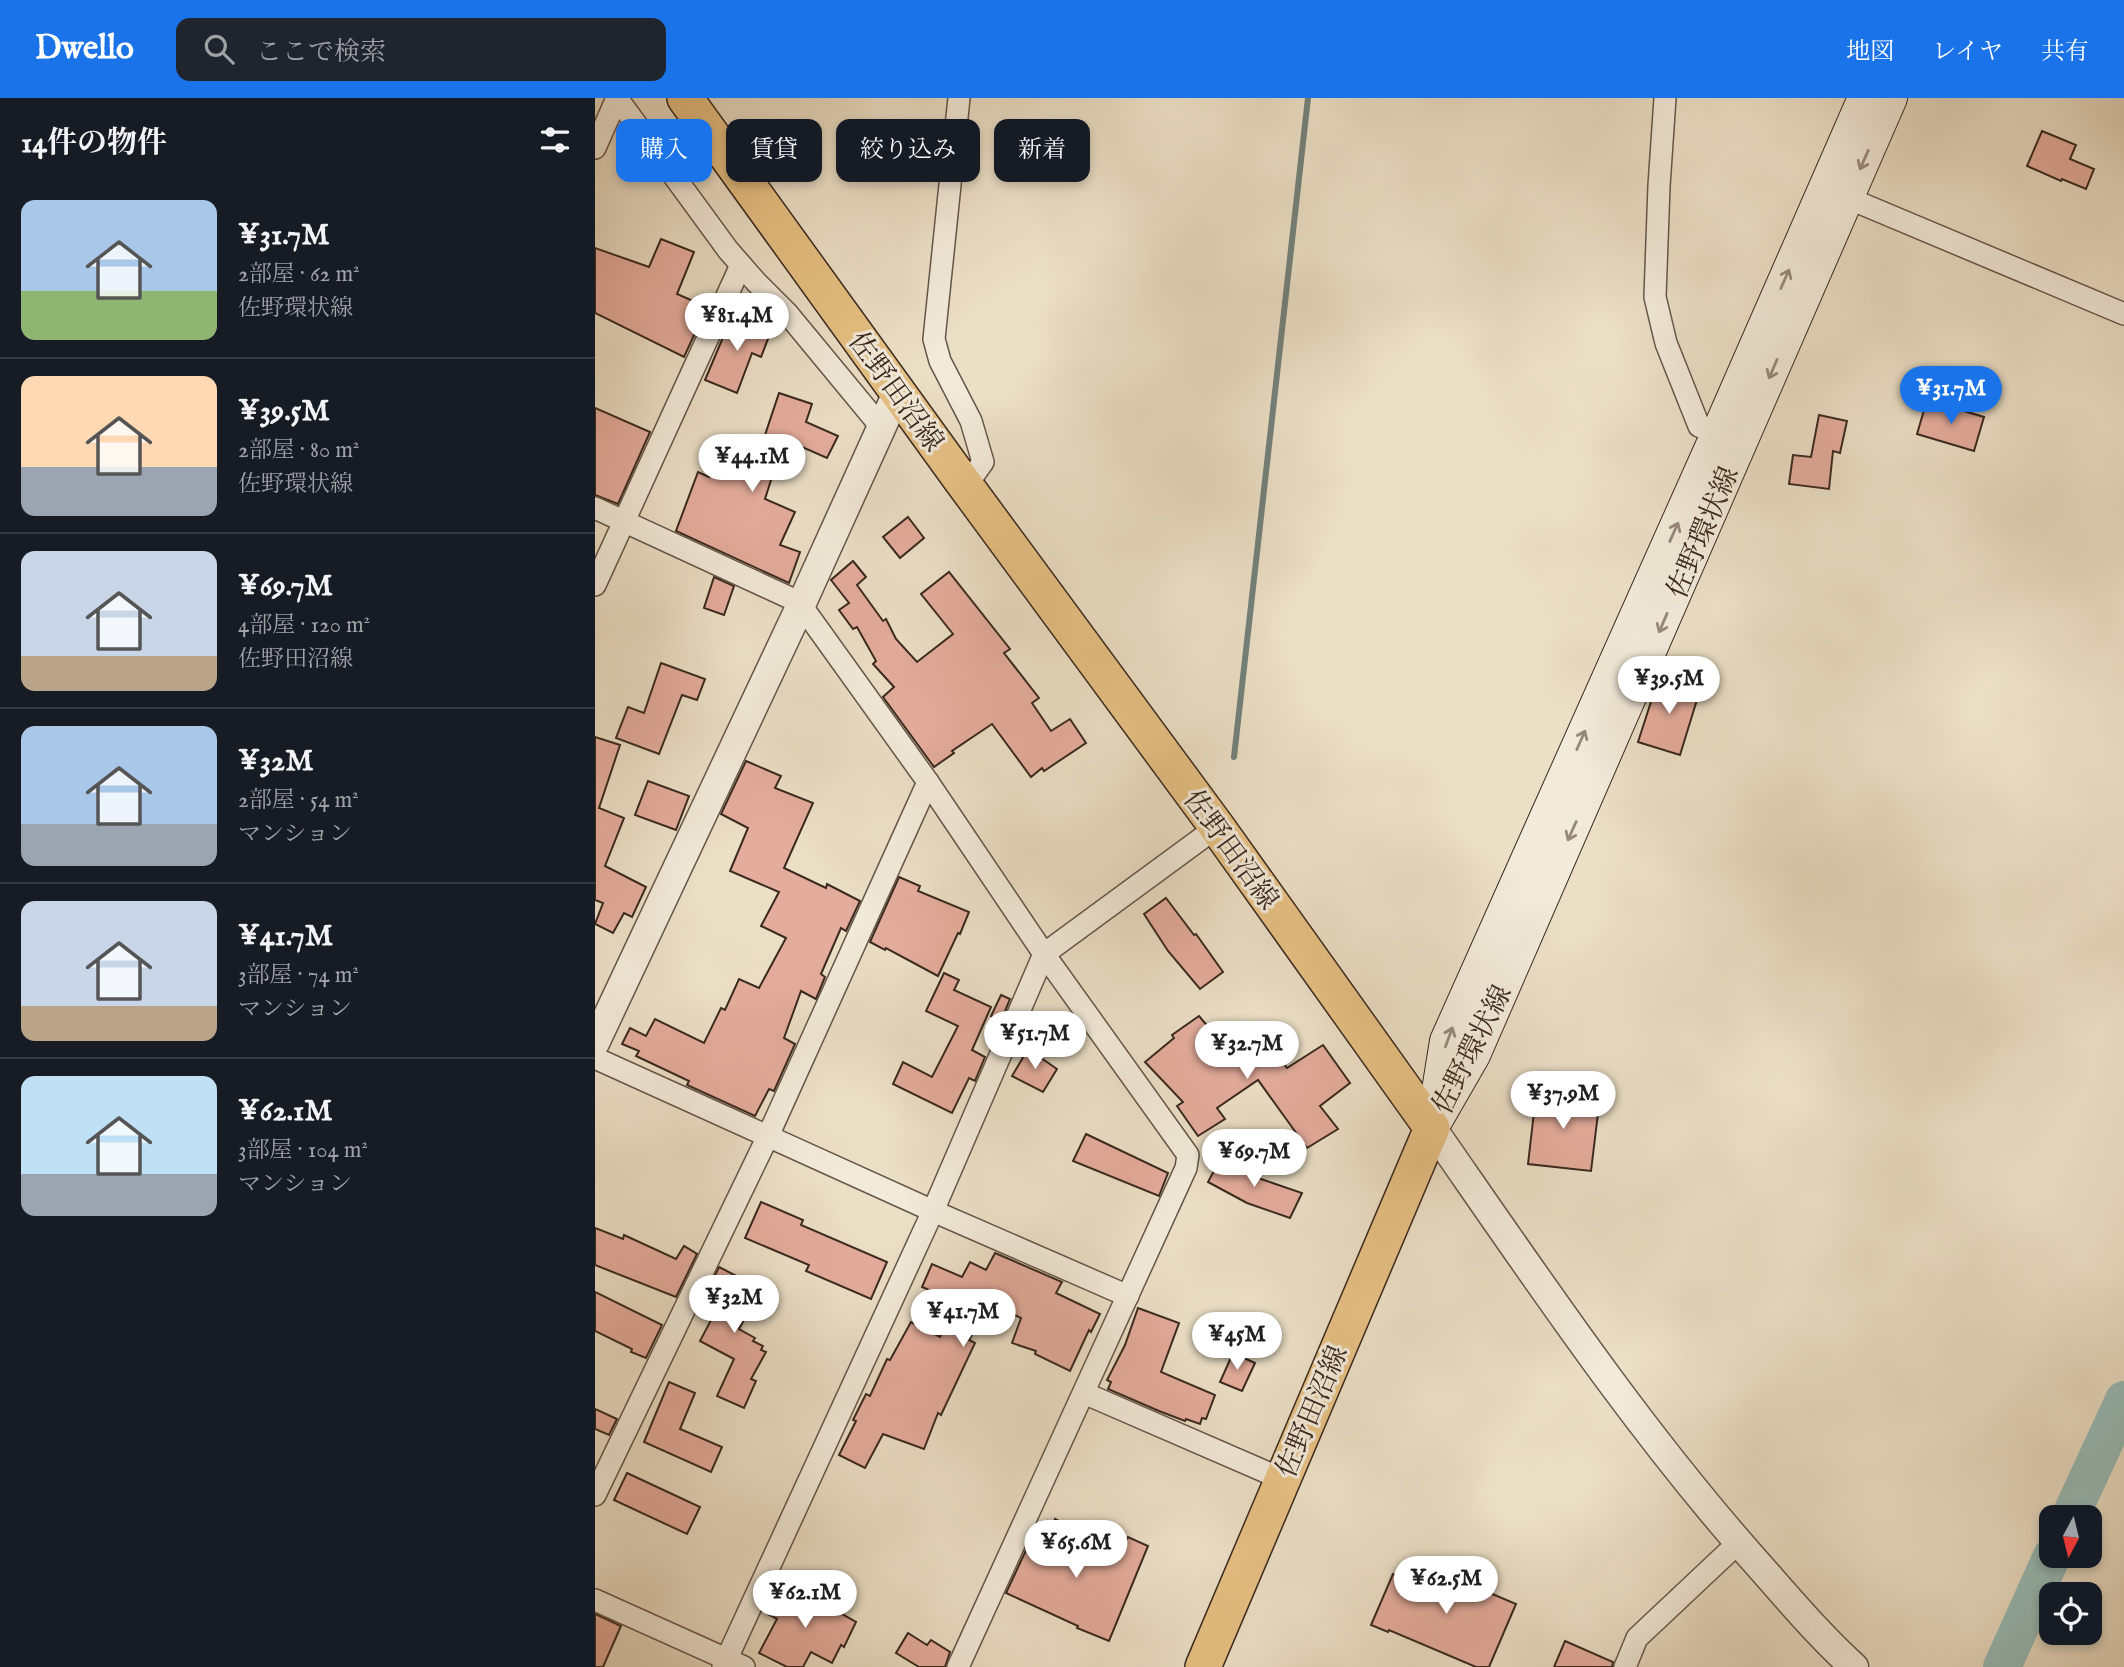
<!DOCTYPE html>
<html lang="ja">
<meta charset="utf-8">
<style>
body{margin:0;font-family:"IM FELL English","Noto Serif JP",serif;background:#20242c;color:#f1f3f6;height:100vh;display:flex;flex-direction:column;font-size:26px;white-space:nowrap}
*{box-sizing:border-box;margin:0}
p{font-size:23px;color:#9ea1a6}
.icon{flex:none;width:38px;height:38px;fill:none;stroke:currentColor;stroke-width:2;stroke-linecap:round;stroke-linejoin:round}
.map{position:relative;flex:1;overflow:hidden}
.sheet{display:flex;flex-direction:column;background:#171b24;width:595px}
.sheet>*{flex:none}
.banner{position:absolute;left:21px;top:21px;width:665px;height:63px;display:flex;gap:14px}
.needle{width:46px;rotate:187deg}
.controls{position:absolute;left:1444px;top:1407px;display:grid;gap:14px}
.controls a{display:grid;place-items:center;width:63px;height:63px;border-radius:14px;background:#171b24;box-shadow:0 4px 10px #0003;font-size:35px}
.price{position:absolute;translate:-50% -60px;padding:0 16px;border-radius:24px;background:#fff;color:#222;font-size:23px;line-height:46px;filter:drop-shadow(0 2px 4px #0008)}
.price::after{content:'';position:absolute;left:50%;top:42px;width:21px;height:16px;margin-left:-10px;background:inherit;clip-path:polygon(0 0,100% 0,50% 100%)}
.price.current{background:#1a73e8;color:#fff}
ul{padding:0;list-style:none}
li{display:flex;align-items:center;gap:21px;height:175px;padding:0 21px}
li+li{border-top:2px solid #363941}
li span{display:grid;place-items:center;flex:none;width:196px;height:140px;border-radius:14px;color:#555}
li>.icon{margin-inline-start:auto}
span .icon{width:84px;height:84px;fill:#fffc;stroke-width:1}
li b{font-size:30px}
h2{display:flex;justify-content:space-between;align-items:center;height:84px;padding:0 21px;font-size:30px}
.pill{padding:0 24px;border-radius:14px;background:#171b24;box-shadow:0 4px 10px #0003;font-size:24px;line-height:63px}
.pill.current{background:#1a73e8;color:#fff}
header{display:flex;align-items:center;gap:42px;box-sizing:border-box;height:98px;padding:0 35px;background:#1a73e8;color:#fff}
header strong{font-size:33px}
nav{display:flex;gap:38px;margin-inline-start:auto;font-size:24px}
.search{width:490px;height:63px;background:#20242c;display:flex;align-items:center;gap:18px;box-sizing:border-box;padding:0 24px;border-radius:14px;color:#9ea1a6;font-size:26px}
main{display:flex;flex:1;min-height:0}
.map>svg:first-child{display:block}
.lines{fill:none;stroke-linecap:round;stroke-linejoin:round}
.stream{stroke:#72817b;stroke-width:6}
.river{stroke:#98bcb8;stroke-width:38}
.building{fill:#e4ac9c;stroke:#3a291f;stroke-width:2}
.minor-casing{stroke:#665649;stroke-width:24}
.tertiary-casing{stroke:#665649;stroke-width:31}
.secondary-casing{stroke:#3a291f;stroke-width:34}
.primary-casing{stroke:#3a291f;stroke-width:38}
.minor{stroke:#f2eada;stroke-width:21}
.tertiary{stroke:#f2eada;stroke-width:28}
.secondary{stroke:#f2eada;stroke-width:32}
.primary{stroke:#e6c083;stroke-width:35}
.oneway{stroke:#968a7c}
.labels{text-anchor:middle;stroke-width:6;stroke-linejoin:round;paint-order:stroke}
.street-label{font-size:28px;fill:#3a291f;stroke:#f2eada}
</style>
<header>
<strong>Dwello</strong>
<div class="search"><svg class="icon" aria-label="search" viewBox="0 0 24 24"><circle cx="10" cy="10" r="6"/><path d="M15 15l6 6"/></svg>ここで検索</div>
<nav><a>地図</a><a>レイヤ</a><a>共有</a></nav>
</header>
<main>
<section class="sheet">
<h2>14件の物件<svg class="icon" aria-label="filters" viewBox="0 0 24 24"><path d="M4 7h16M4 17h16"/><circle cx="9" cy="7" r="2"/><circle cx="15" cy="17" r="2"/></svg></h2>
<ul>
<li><span style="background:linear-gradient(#a9c7e8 65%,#8fb573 0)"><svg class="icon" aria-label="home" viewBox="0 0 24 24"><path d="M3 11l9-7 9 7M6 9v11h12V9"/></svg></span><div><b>¥31.7M</b><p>2部屋 · 62 m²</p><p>佐野環状線</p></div></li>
<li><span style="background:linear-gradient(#ffd9b3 65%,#9aa5b1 0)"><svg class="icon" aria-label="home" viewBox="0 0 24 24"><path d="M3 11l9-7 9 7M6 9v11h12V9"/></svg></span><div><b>¥39.5M</b><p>2部屋 · 80 m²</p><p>佐野環状線</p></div></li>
<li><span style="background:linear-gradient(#c9d6e8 75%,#b9a48a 0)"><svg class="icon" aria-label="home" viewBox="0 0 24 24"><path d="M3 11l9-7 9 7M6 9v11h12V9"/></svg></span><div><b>¥69.7M</b><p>4部屋 · 120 m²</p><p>佐野田沼線</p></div></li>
<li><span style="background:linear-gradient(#a9c7e8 70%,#9aa5b1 0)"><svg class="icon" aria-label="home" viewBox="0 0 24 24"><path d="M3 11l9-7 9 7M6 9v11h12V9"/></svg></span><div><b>¥32M</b><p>2部屋 · 54 m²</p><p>マンション</p></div></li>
<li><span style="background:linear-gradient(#c9d6e8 75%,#b9a48a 0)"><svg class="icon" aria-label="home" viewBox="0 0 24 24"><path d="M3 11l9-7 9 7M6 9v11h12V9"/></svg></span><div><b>¥41.7M</b><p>3部屋 · 74 m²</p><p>マンション</p></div></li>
<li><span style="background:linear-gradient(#bfe0f5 70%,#9aa5b1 0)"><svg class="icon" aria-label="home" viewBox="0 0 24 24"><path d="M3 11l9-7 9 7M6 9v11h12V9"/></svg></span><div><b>¥62.1M</b><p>3部屋 · 104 m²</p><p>マンション</p></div></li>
</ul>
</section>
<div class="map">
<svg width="1529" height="1569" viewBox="0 0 1529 1569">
<rect width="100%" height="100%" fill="#ebdfc6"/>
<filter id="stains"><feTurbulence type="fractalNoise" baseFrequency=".00286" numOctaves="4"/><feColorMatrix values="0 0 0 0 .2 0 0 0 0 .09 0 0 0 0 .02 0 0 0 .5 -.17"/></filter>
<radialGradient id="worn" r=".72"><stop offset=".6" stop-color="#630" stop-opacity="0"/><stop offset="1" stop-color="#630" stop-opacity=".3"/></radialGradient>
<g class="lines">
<path class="stream" d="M639 659 713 0"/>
<g class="river">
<path d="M1475 1419 1529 1302"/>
<path d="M1407 1569 1457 1458"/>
</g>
</g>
<g class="building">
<path d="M1447 33 1481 47 1475 61 1499 71 1491 91 1467 81 1466 83 1432 68Z"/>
<path d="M66 141 99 154 82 196 112 209 89 259 0 215V150L54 169Z"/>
<path d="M137 218 176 233 166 259 157 255 142 295 110 282Z"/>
<path d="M184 295 217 306 211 324 243 338 232 360 189 341 170 401 200 414 185 447 205 454 194 485 81 433 103 374 114 379 130 339 165 352Z"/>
<path d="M1332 302 1389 319 1379 353 1322 336Z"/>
<path d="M0 310 55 334 23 406 0 397Z"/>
<path d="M1224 317 1252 323 1245 355 1238 353 1234 391 1194 386 1198 357 1216 359Z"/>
<path d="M313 419 329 440 305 460 288 439Z"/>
<path d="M258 463 271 479 262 487 288 523 291 521 301 541 322 564 358 536 326 496 354 474 415 551 409 555 444 600 437 605 456 633 475 621 491 645 449 673 447 670 436 679 397 626 357 653 359 655 339 669 288 599 299 589 278 566 281 563 262 529 258 531 244 512 254 505 236 482Z"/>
<path d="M119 479 139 488 129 517 109 510Z"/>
<path d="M66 565 110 581 102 602 87 597 64 656 21 640 33 609 49 615Z"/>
<path d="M1064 579 1105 592 1085 657 1043 644Z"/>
<path d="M0 639 25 647 4 710 29 720 10 768 51 789 37 819 29 815 18 835 0 826 8 805 0 802Z"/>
<path d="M151 663 186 678 180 690 218 705 189 770 231 790 232 786 265 803 251 833 246 830 226 876 230 879 221 901 206 893 189 940 200 946 179 993 174 991 160 1018 92 987 94 983 41 958 44 953 27 946 35 930 51 938 60 921 109 945 126 910 130 912 144 881 164 890 191 840 166 828 184 794 135 773 153 730 126 716Z"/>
<path d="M53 683 94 698 81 732 40 717Z"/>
<path d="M304 779 325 788 323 793 374 814 365 836 363 835 343 878 291 850 290 852 275 844Z"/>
<path d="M571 800 599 837 601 836 628 874 605 891 573 853 549 816Z"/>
<path d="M349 875 364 882 359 892 396 909 377 952 390 959 380 983 374 980 357 1015 298 986 308 964 337 979 363 928 331 913Z"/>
<path d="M406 897 415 901 406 923 396 918Z"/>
<path d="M604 918 648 970 677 951 692 970 728 947 755 985 725 1008 743 1031 712 1050 663 982 622 1010 630 1021 603 1038 582 1008 588 1004 550 964 579 940 577 937Z"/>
<path d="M433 951 462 971 448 994 417 978Z"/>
<path d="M942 988 981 993 980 1005 1004 1007 996 1073 933 1066Z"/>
<path d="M491 1036 573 1075 564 1098 478 1063Z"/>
<path d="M627 1058 660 1079 707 1095 695 1120 652 1105 613 1084Z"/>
<path d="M166 1104 208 1122 206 1127 292 1164 276 1201 211 1173 214 1167 150 1140Z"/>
<path d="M0 1130 28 1141 29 1137 81 1161 89 1148 102 1156 81 1199 0 1167Z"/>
<path d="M400 1155 467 1184 461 1195 505 1216 496 1234 494 1232 475 1273 440 1256 441 1253 417 1245 426 1220 398 1207 395 1213 391 1211 374 1242 380 1245 346 1317 343 1315 329 1351 288 1336 270 1370 244 1357 261 1323 258 1322 271 1296 275 1298 292 1261 295 1262 316 1224 345 1239 362 1204 327 1189 337 1166 367 1179 375 1164 391 1172Z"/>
<path d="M124 1169 155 1185 153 1188 164 1194 144 1231 160 1240 158 1243 168 1248 166 1252 171 1254 156 1281 161 1283 149 1310 122 1298 139 1261 105 1243 124 1207 110 1199Z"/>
<path d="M0 1194 67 1227 51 1260 36 1254 37 1251 0 1233Z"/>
<path d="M543 1210 584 1225 566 1274 620 1297 611 1321 607 1320 605 1326 591 1321 590 1323 564 1313 513 1291 516 1284 512 1282 530 1247Z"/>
<path d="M638 1255 660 1265 647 1293 625 1284Z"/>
<path d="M74 1284 100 1295 85 1331 127 1349 116 1374 49 1344Z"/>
<path d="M0 1311 22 1321 14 1337 0 1331Z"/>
<path d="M32 1375 105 1409 92 1436 19 1402Z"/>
<path d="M460 1421 477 1430 475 1436 481 1438 477 1446 514 1462 515 1458 523 1461 533 1439 553 1448 514 1543 482 1530 483 1528 411 1495 441 1431 448 1434 453 1423 458 1426Z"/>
<path d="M834 1469 921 1506 894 1569H881L794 1532 793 1534 776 1527 798 1476 826 1487Z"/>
<path d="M201 1490 261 1524 249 1549 246 1547 237 1565 216 1554 208 1569H192L164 1555 182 1521 173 1516 186 1493 196 1498Z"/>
<path d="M0 1516 26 1528 8 1569H0Z"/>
<path d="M313 1535 332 1547 336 1542 355 1554 350 1569H324L301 1555Z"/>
<path d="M970 1543 1018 1564 1017 1569H959Z"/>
</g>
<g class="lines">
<defs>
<g id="minor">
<path d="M22 0 133 152 161 184 192 215 287 330"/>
<path d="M364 0 339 241 345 263 376 323 388 364 371 388"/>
<path d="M1070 0 1064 88 1060 199 1071 245 1104 328 1134 341"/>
<path d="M0 50 22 0"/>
<path d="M1241 95 1529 216"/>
<path d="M0 410 206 505"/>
<path d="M0 487 146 167"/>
<path d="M206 507 333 684 449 856 593 1057 591 1070 363 1569"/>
<path d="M0 960 338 1113 533 1198"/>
<path d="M489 1295 687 1381"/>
<path d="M0 1397 173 1038 333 684"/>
<path d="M0 1502 149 1569"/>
<path d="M128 1569 338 1113 449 856 622 729"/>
<path d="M1030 1569 1042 1540 1143 1445"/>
</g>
<g id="tertiary">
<path d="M0 945 206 507 303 293"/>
<path d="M837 1030C942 1181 1045 1335 1168 1472 1197 1505 1226 1539 1259 1569"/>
</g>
<g id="secondary">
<path d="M840 1011 851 943 1122 336 1269 0"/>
<path d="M837 1030 879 957 1296 0"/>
</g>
<path id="primary" d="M90 0 367 383 622 729 837 1030 608 1569"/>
</defs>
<use href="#minor" class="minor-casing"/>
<use href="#tertiary" class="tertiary-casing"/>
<use href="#secondary" class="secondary-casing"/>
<use href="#primary" class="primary-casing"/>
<use href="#minor" class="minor"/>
<use href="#tertiary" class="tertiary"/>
<use href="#secondary" class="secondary"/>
<use href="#primary" class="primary"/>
</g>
<defs><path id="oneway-shaft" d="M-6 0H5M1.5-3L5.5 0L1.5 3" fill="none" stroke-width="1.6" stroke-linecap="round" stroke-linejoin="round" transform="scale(1.75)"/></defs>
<g class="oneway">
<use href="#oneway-shaft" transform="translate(1269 62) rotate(114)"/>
<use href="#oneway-shaft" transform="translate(1190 181) rotate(-66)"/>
<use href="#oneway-shaft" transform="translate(1178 271) rotate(113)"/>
<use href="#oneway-shaft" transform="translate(1079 434) rotate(-66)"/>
<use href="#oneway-shaft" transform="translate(1068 525) rotate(113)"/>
<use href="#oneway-shaft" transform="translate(986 642) rotate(-66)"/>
<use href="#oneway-shaft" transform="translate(977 733) rotate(114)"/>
<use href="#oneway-shaft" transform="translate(854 939) rotate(-70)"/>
</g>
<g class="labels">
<g class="street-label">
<text transform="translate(302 293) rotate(54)" y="10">佐野田沼線</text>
<text transform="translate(1107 434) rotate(-67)" y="10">佐野環状線</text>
<text transform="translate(637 751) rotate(54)" y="10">佐野田沼線</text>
<text transform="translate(876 951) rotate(-63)" y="10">佐野環状線</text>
<text transform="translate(716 1313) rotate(-67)" y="10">佐野田沼線</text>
</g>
</g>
<rect width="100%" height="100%" filter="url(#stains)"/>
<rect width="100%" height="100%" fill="url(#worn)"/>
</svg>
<div class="controls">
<a><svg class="needle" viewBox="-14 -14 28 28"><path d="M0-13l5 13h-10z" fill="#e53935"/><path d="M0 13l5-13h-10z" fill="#9ea1a6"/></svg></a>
<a><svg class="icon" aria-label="locate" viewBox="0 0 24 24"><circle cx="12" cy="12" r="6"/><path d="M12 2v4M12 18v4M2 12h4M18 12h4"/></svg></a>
</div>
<b class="price" style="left:142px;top:255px">¥81.4M</b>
<b class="price current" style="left:1356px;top:328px">¥31.7M</b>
<b class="price" style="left:157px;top:396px">¥44.1M</b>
<b class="price" style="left:1074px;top:618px">¥39.5M</b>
<b class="price" style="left:440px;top:973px">¥51.7M</b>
<b class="price" style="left:652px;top:983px">¥32.7M</b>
<b class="price" style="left:968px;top:1033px">¥37.9M</b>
<b class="price" style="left:659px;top:1091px">¥69.7M</b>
<b class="price" style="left:139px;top:1237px">¥32M</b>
<b class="price" style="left:368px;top:1251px">¥41.7M</b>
<b class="price" style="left:642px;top:1274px">¥45M</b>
<b class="price" style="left:481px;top:1482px">¥65.6M</b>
<b class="price" style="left:851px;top:1518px">¥62.5M</b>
<b class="price" style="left:210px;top:1532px">¥62.1M</b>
<div class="banner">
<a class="pill current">購入</a>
<a class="pill">賃貸</a>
<a class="pill">絞り込み</a>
<a class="pill">新着</a>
</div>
</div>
</main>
